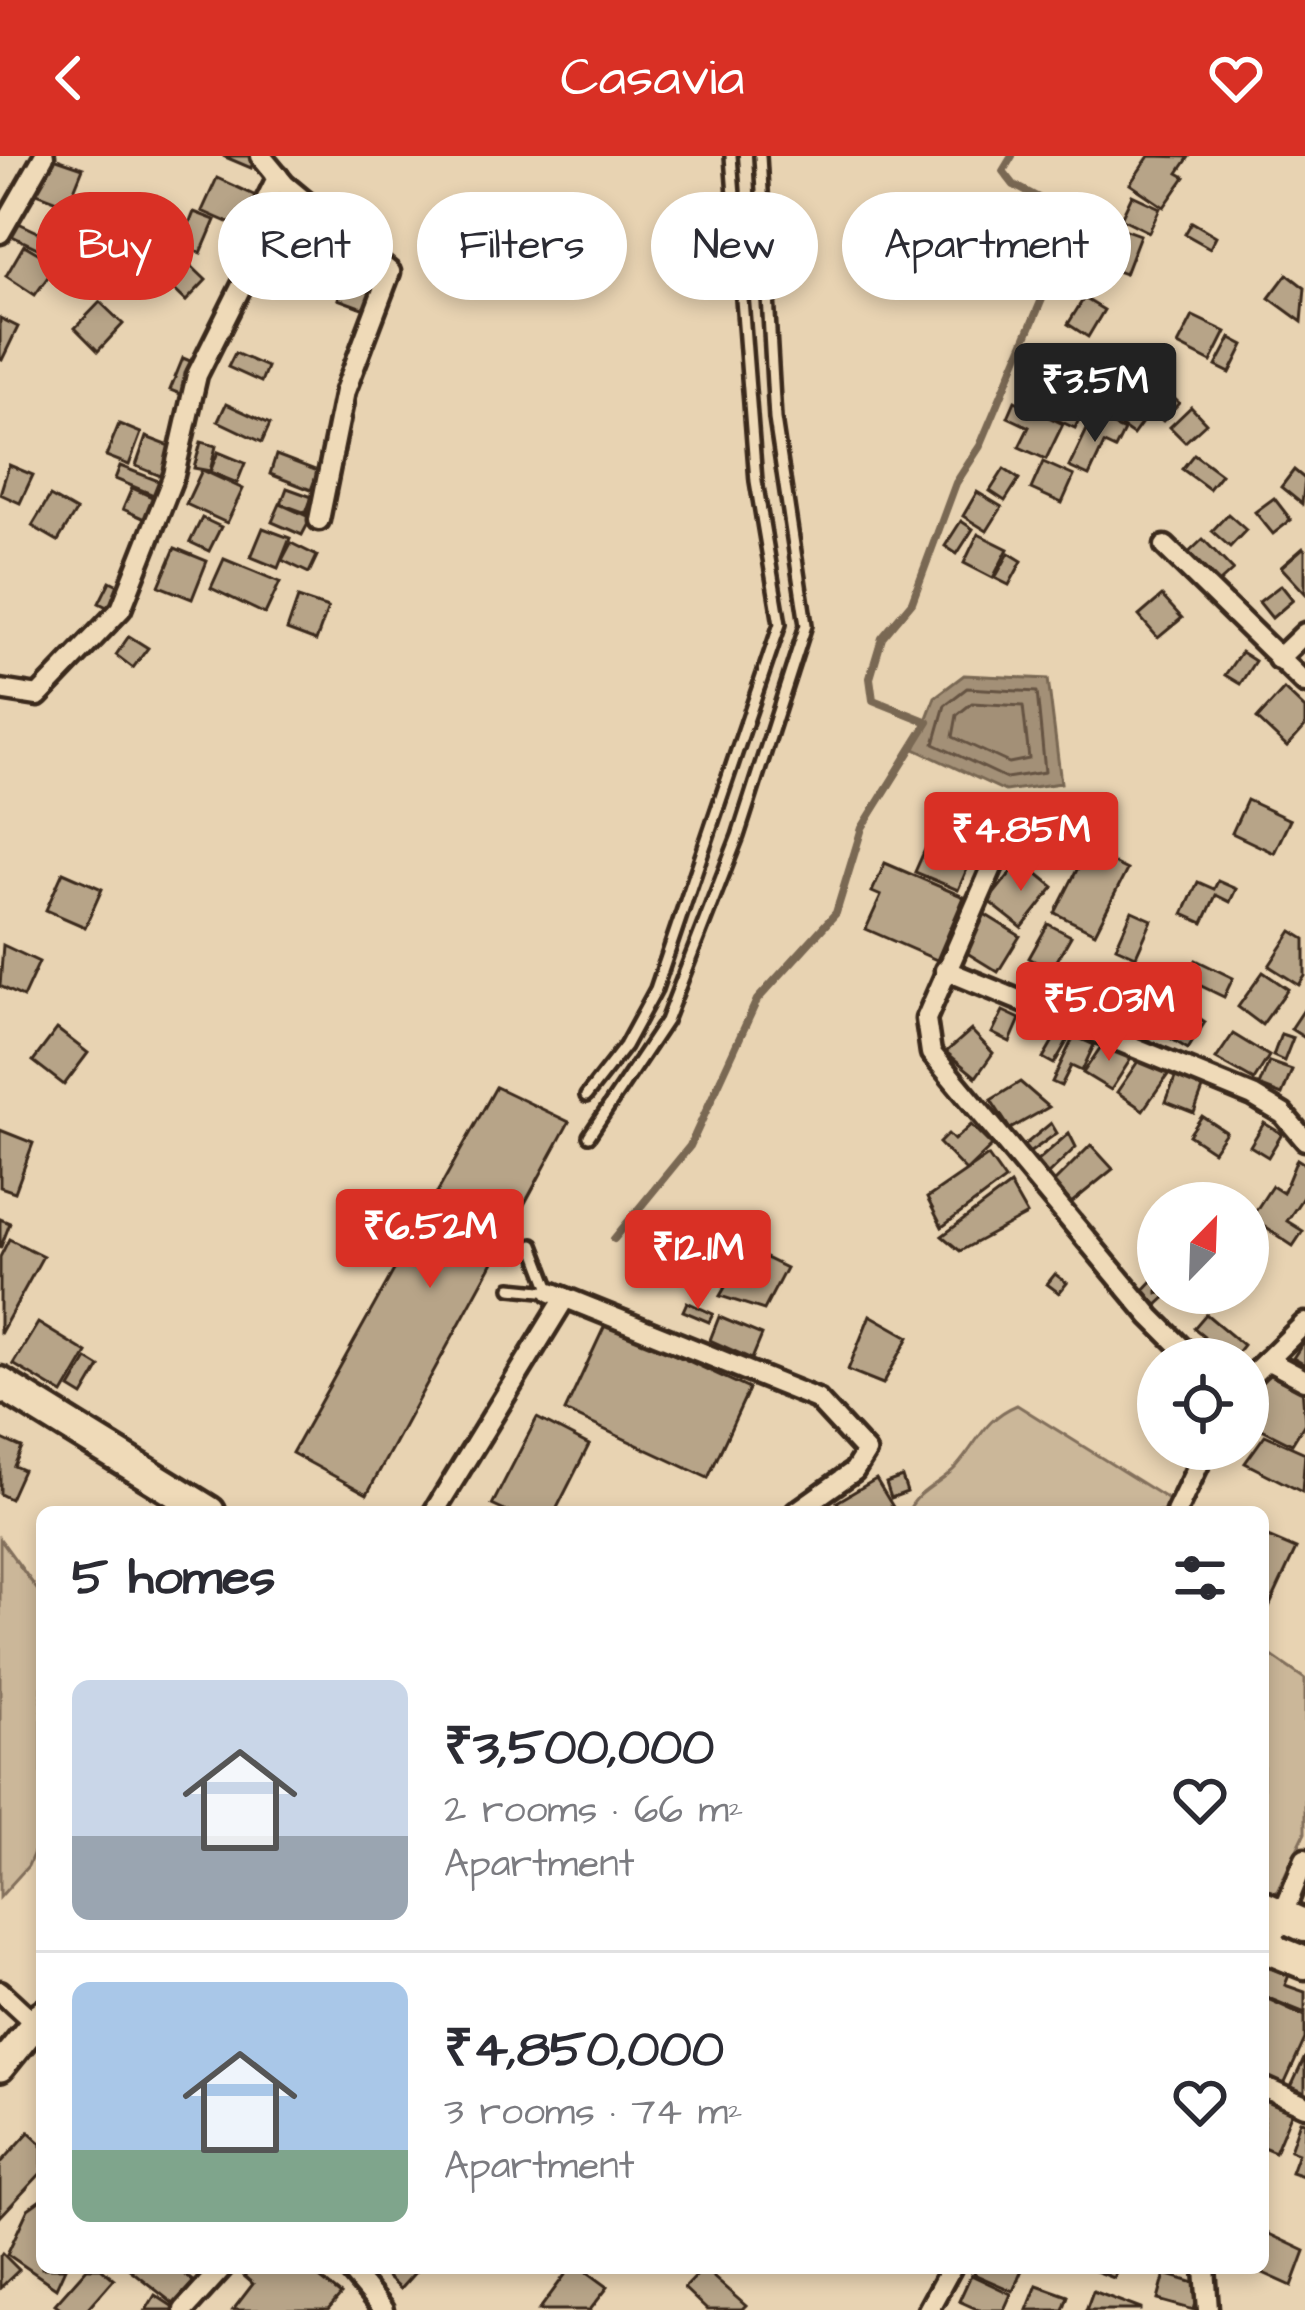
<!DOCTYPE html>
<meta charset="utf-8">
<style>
body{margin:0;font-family:"Architects Daughter",sans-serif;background:#f2f2f3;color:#2b2b33;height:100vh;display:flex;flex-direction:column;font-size:45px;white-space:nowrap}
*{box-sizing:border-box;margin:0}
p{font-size:39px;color:#7c7c81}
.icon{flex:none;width:66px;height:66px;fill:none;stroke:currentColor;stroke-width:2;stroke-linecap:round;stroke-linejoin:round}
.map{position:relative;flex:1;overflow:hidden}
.details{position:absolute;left:36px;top:1350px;width:1233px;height:768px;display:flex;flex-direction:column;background:#fff;border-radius:18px;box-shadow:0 6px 18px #0003}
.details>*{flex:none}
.guide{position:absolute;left:36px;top:36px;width:1233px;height:108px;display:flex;gap:24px}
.needle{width:78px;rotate:23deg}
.fabs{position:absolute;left:1137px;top:1026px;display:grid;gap:24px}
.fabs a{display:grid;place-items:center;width:132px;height:132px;border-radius:50%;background:#fff;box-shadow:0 6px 18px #0003;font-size:60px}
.price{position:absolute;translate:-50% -102px;padding:0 27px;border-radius:12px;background:#d93025;color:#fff;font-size:39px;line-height:78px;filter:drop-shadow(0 3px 6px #0008)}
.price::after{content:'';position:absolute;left:50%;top:72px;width:36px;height:27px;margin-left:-18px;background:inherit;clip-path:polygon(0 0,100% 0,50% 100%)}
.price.active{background:#222;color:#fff}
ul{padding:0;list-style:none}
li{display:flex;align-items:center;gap:36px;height:300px;padding:0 36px}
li+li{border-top:3px solid #e1e1e2}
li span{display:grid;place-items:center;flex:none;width:336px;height:240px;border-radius:18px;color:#555}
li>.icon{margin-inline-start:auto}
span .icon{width:144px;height:144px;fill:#fffc;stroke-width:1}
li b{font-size:51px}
h2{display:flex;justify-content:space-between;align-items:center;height:144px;padding:0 36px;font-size:51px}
.tag{padding:0 42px;border-radius:54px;background:#fff;box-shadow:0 6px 18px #0003;font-size:42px;line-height:108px}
.tag.active{background:#d93025;color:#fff}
header{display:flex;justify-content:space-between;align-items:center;height:156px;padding:0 36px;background:#d93025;color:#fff;font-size:54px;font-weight:600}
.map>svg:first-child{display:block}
.green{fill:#cbb799;stroke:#83705c;stroke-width:3}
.water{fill:#a39077;stroke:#796753;stroke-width:3}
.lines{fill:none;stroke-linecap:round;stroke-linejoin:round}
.shore{stroke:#655342;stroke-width:3}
.stream{stroke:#796753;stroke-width:8}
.building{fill:#b7a488;stroke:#3b2a1e;stroke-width:3}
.lane-casing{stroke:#3b2a1e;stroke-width:18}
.street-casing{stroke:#3b2a1e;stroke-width:27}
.secondary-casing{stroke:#3b2a1e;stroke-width:36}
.primary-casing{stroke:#3b2a1e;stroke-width:39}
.lane{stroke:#efdab8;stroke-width:9}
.street{stroke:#efdab8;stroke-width:18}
.secondary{stroke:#efdab8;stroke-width:27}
.primary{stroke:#efdab8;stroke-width:30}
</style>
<header><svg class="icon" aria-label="back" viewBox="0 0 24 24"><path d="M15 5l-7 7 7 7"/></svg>Casavia<svg class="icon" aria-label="heart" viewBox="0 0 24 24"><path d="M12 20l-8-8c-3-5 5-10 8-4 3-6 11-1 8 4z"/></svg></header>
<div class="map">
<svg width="1305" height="2154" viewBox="0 0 1305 2154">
<rect width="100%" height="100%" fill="#e8d3b2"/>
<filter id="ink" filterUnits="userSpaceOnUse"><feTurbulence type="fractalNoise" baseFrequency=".00833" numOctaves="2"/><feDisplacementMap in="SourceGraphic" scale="24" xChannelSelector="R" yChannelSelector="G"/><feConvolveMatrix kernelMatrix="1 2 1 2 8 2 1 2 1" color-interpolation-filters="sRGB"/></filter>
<g filter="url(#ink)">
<g class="green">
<path d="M1017 1249 1169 1344 1163 1356H908C917 1334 942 1327 957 1310 979 1285 984 1263 1017 1249Z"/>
<path d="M0 1383 42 1440V1677L28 1710 0 1741Z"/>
<path d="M1263 1494 1305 1523V1677L1270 1750 1263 1747Z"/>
</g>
<path class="water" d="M964 519 1048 523 1061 627 1005 635 915 593 935 541Z"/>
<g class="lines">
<g class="shore">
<path d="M967 532 1037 536 1045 616 1006 622 934 588 945 549Z"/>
<path d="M972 547 1023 550 1029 603 1009 607 953 581 957 559Z"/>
</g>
<path class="stream" d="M614 1083 690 990 757 844 836 757 862 672 928 566 873 544 870 522 882 482 912 446 956 327 980 290 1048 129 1071 59 1014 29 1003 15 1012 0"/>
</g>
<g class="building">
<path d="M48 0 83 12 68 49 34 36Z"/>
<path d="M223 0H255L251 12Z"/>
<path d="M1149 0 1189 1 1178 17 1185 21 1164 51 1130 28Z"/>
<path d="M217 22 258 41 243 73 202 55Z"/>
<path d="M288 36 319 51 302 87 271 73Z"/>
<path d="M1132 39 1160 52 1149 76 1121 62Z"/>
<path d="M194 56 215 64 201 97 181 89Z"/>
<path d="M10 63 85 98 79 112 4 76Z"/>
<path d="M1192 66 1216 80 1210 92 1185 78Z"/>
<path d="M314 67 351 82 335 123 298 109Z"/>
<path d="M1118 71 1140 79 1125 118 1103 110Z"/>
<path d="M24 89 57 108 35 139 6 120Z"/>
<path d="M123 92 132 98 118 120 110 114Z"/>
<path d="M355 96 382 106 365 153 338 143Z"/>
<path d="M180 99 206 124 186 145 160 120Z"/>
<path d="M1287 118 1305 132 1302 166 1269 142Z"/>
<path d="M1084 142 1104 154 1088 181 1068 168Z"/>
<path d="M100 146 123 168 98 195 75 172Z"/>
<path d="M1193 160 1226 176 1211 206 1178 189Z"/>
<path d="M0 162 18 171 2 204 0 203Z"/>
<path d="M1231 182 1244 189 1230 217 1216 210Z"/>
<path d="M235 197 267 211 261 226 228 211Z"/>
<path d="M183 202 209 213 196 244 170 234Z"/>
<path d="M1052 224 1089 241 1075 272 1038 255Z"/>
<path d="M1153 224 1179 247 1163 265 1137 243Z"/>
<path d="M1121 238 1148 258 1133 279 1106 260Z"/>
<path d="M1015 245 1063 268 1046 303 1019 291 1029 271 1008 261Z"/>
<path d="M226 248 270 268 262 286 218 265Z"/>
<path d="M1191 251 1206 267 1185 286 1170 271Z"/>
<path d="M1093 261 1124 275 1115 293 1104 288 1089 320 1069 311Z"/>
<path d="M119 268 141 277 129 309 106 300Z"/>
<path d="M146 281 180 294 168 323 136 310Z"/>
<path d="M201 286 216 290 210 315 194 312Z"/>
<path d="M218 296 245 307 237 327 210 316Z"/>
<path d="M1194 298 1221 318 1209 333 1182 313Z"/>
<path d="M276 299 318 315 311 334 270 318Z"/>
<path d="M1043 306 1074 320 1062 347 1031 333Z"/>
<path d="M9 309 33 319 20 347 0 338Z"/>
<path d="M120 310 174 331 168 345 115 323Z"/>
<path d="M1004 313 1019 323 1005 345 990 335Z"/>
<path d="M202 314 243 333 227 367 186 348Z"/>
<path d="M1294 314 1305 323 1302 348 1281 331Z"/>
<path d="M132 332 167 348 158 369 123 353Z"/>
<path d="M287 332 312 341 306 357 281 348Z"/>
<path d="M977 336 1002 351 987 375 963 360Z"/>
<path d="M50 340 76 355 58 385 32 370Z"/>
<path d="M1274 342 1291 364 1273 378 1255 356Z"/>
<path d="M280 348 311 362 302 379 272 366Z"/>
<path d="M1228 358 1246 374 1230 391 1212 375Z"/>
<path d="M202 362 221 371 209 395 190 386Z"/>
<path d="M961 365 973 373 957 398 945 390Z"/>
<path d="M263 372 290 382 278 412 251 401Z"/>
<path d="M978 378 1008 393 993 422 964 407Z"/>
<path d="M1203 383 1233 414 1211 434 1182 403Z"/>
<path d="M291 387 317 400 309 417 282 404Z"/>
<path d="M175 392 207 405 192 443 159 430Z"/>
<path d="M1303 392 1305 394V437L1281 411Z"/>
<path d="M1009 397 1022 405 1009 429 995 422Z"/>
<path d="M224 403 280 426 265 458 211 432Z"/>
<path d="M110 425 132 436 121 458 99 447Z"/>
<path d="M1281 429 1293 444 1272 462 1259 446Z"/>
<path d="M1162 440 1182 462 1158 482 1139 460Z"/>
<path d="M298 442 328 452 316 485 287 474Z"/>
<path d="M129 480 148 492 133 512 116 499Z"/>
<path d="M1241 496 1255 505 1240 528 1225 519Z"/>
<path d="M1284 533 1305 553V571L1287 591 1257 563Z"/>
<path d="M1247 644 1290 664 1274 697 1232 677Z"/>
<path d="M985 653 1010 662 997 696 973 686Z"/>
<path d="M935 671 977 690 958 734 915 716Z"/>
<path d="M1087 694 1127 714 1095 777 1055 757Z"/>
<path d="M1021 704 1054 731 1022 772 988 745Z"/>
<path d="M885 707 964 741 937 804 866 773 881 740 872 736Z"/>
<path d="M63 716 102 733 85 771 46 754Z"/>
<path d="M1218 725 1236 733 1230 746 1216 739 1203 767 1183 758 1198 726 1214 733Z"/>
<path d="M1132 755 1152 764 1136 800 1116 791Z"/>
<path d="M981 756 1020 780 998 816 959 792Z"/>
<path d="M1048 768 1071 780 1051 815 1029 802Z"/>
<path d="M1292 775 1305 783V820L1299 829 1269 810Z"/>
<path d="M3 789 39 806 23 841 0 830Z"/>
<path d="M1196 804 1233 822 1224 841 1187 823Z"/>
<path d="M1263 816 1288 833 1262 869 1238 851Z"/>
<path d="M1175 846 1205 866 1188 893 1157 874Z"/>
<path d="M1305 852V882L1291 873Z"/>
<path d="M1003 855 1020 863 1010 886 992 877Z"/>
<path d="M57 873 88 897 64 929 33 905Z"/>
<path d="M971 874 993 897 976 921 946 896Z"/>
<path d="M1058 876 1069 882 1054 908 1043 902Z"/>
<path d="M1233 878 1269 900 1254 924 1216 903Z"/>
<path d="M1281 878 1293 882 1284 905 1273 900Z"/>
<path d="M1074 880 1094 889 1082 915 1071 910 1061 930 1052 926Z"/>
<path d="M1107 882 1134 898 1111 934 1083 917Z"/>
<path d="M1143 898 1169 917 1143 954 1117 936Z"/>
<path d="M1269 906 1292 914 1282 939 1259 930Z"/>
<path d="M1179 911 1207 922 1194 957 1166 946Z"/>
<path d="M1020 926 1049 951 1010 973 991 944Z"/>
<path d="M496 931 569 966 367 1338 292 1297Z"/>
<path d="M1202 960 1226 976 1213 995 1189 979Z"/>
<path d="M1051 967 1057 977 1029 997 1022 991Z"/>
<path d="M1264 967 1282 978 1268 1001 1250 990Z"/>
<path d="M971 969 992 990 966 1015 939 987 948 978 954 984Z"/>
<path d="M0 974 33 987 15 1036 0 1031Z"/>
<path d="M1069 977 1076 991 1047 1019 1036 1006Z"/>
<path d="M1091 989 1113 1013 1070 1048 1052 1028Z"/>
<path d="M988 1000 1005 1024 942 1071 927 1042Z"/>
<path d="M1297 1003 1305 1008V1038L1287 1065 1303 1075 1293 1090 1251 1062 1272 1030 1283 1037Z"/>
<path d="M1010 1029 1027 1059 960 1095 942 1080Z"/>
<path d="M0 1063 10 1067 0 1093Z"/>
<path d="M699 1065 740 1085 716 1128 671 1112Z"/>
<path d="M9 1083 43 1100 0 1178V1101Z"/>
<path d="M747 1093 786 1112 764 1154 720 1140Z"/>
<path d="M1055 1118 1067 1127 1059 1137 1047 1128Z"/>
<path d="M1158 1119V1137H1170L1157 1149 1142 1136Z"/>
<path d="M687 1146 713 1158 709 1166 683 1155Z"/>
<path d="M1206 1158 1243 1189 1232 1203H1202L1192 1194 1204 1180 1194 1172Z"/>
<path d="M870 1159 909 1181 883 1228 848 1214Z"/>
<path d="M719 1161 762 1179 752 1203 710 1184Z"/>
<path d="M38 1167 87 1197 63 1238 13 1208Z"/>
<path d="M606 1167 749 1233 708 1322 565 1255Z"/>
<path d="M1305 1184V1209L1293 1202Z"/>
<path d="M87 1203 100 1211 83 1240 70 1232Z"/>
<path d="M1266 1210 1302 1231 1305 1267 1292 1288 1248 1266 1254 1243 1248 1240Z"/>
<path d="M537 1262 589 1289 555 1356H507L492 1349Z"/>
<path d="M1265 1279 1305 1297 1302 1336 1245 1307Z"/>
<path d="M0 1282 22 1292 14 1310 23 1314 10 1343 0 1338Z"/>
<path d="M902 1321 907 1336 891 1342 886 1327Z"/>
<path d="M876 1323 896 1356H843L837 1346Z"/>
<path d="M1263 1379 1296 1393 1263 1464Z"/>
<path d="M1263 1809 1289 1819 1285 1829 1305 1836V1857L1263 1840Z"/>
<path d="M1263 1841 1305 1860V1883L1284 1929 1263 1919Z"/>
<path d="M1305 1901V1938L1291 1931Z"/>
<path d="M1263 1941 1293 1953 1275 1996 1263 1991Z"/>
<path d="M1300 1965 1305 1966 1303 2020 1291 2016 1298 1997 1290 1994Z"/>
<path d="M29 1976 42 1988V2016L0 2061V2008Z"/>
<path d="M42 2043V2112H65L56 2132 7 2098 28 2053Z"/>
<path d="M1267 2077 1305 2095 1292 2130 1252 2112H1263Z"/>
<path d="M2 2097 19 2114 0 2132V2100Z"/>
<path d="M87 2112H101L114 2123 87 2154H63L55 2148Z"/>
<path d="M128 2112H176L194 2126 175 2149Z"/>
<path d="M251 2112H307L341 2139 328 2154H233L253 2128 244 2120Z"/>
<path d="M377 2112H417L418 2113 400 2133Z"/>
<path d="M570 2112H582L608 2131 590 2154H539Z"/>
<path d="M703 2112 746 2150 742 2154H707L684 2132Z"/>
<path d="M976 2112H1017L1022 2114 1013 2135 974 2118Z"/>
<path d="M1088 2112H1118L1114 2122Z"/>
<path d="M1165 2118 1201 2129 1194 2154 1158 2144Z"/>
<path d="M971 2119 1011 2138 1004 2154H979L959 2145Z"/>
<path d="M1037 2129 1068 2140 1063 2154H1027Z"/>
<path d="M1093 2135 1141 2153V2154H1086Z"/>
<path d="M155 2139 175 2152 174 2154H146Z"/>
</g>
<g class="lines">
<defs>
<g id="lane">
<path d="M586 940 625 890 656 833 780 468 756 325 731 0"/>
<path d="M589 980 666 865 738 680 806 469 775 263 760 0"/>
<path d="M511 1132 551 1136 533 1089"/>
</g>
<g id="street">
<path d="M261 0 285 29 390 116 345 235 319 364"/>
<path d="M0 77 44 0"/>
<path d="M1165 390 1305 527"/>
<path d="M1278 503 1305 477"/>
<path d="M0 534 38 540 121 453 174 319 197 219 247 119 249 79 278 20"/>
<path d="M1008 675 926 863 931 897 1151 1161 1193 1203"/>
<path d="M945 814 1253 940 1283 958 1305 984"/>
<path d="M551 1136 817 1243 866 1296 854 1315 796 1356"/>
<path d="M1267 1204 1305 1224"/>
<path d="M1248 1223 1305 1167"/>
<path d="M434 1356 565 1142"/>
<path d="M1176 1356 1206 1293"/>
<path d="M1269 1793 1305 1703"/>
<path d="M0 1835 41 1873"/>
<path d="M1263 1931 1305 1950"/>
<path d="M348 2112 383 2154"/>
<path d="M1205 2112 1208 2154"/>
<path d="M184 2154 222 2112"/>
<path d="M928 2154 951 2112"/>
</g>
<path id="secondary" d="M0 1911 42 1859"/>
<g id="primary">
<path d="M0 1227 209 1356"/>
<path d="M1263 1751 1305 1770"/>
<path d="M1263 1790 1305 1807"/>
</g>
</defs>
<use href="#lane" class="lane-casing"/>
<use href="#street" class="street-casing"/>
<use href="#secondary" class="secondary-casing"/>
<use href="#primary" class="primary-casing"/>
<use href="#lane" class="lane"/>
<use href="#street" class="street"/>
<use href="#secondary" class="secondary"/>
<use href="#primary" class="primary"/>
</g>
</g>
</svg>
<div class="fabs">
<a><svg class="needle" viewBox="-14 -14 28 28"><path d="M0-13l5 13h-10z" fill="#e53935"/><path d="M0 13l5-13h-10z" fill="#7c7c81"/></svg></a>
<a><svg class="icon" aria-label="locate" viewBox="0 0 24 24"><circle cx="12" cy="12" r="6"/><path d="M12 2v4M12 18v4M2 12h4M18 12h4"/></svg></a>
</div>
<b class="price active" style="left:1095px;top:289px">₹3.5M</b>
<b class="price" style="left:1021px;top:738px">₹4.85M</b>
<b class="price" style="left:1109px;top:908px">₹5.03M</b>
<b class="price" style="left:430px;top:1135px">₹6.52M</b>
<b class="price" style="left:698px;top:1156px">₹12.1M</b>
<div class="guide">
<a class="tag active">Buy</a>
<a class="tag">Rent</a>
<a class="tag">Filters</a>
<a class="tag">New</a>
<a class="tag">Apartment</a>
</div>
<section class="details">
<h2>5 homes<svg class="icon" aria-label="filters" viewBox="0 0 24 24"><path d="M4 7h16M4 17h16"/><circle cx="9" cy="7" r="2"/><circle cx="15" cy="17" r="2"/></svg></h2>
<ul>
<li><span style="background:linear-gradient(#c9d6e8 65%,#9aa5b1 0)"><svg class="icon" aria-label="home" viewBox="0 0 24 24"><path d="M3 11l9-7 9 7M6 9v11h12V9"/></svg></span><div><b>₹3,500,000</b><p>2 rooms · 66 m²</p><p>Apartment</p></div><svg class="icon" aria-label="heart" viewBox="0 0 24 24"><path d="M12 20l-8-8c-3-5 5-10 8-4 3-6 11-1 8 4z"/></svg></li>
<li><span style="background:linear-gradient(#a9c7e8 70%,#7fa58c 0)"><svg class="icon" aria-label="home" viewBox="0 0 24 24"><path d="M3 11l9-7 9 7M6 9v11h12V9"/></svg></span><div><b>₹4,850,000</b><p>3 rooms · 74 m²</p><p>Apartment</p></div><svg class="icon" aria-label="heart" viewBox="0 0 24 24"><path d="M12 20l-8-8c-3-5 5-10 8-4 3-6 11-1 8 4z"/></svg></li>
</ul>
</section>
</div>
